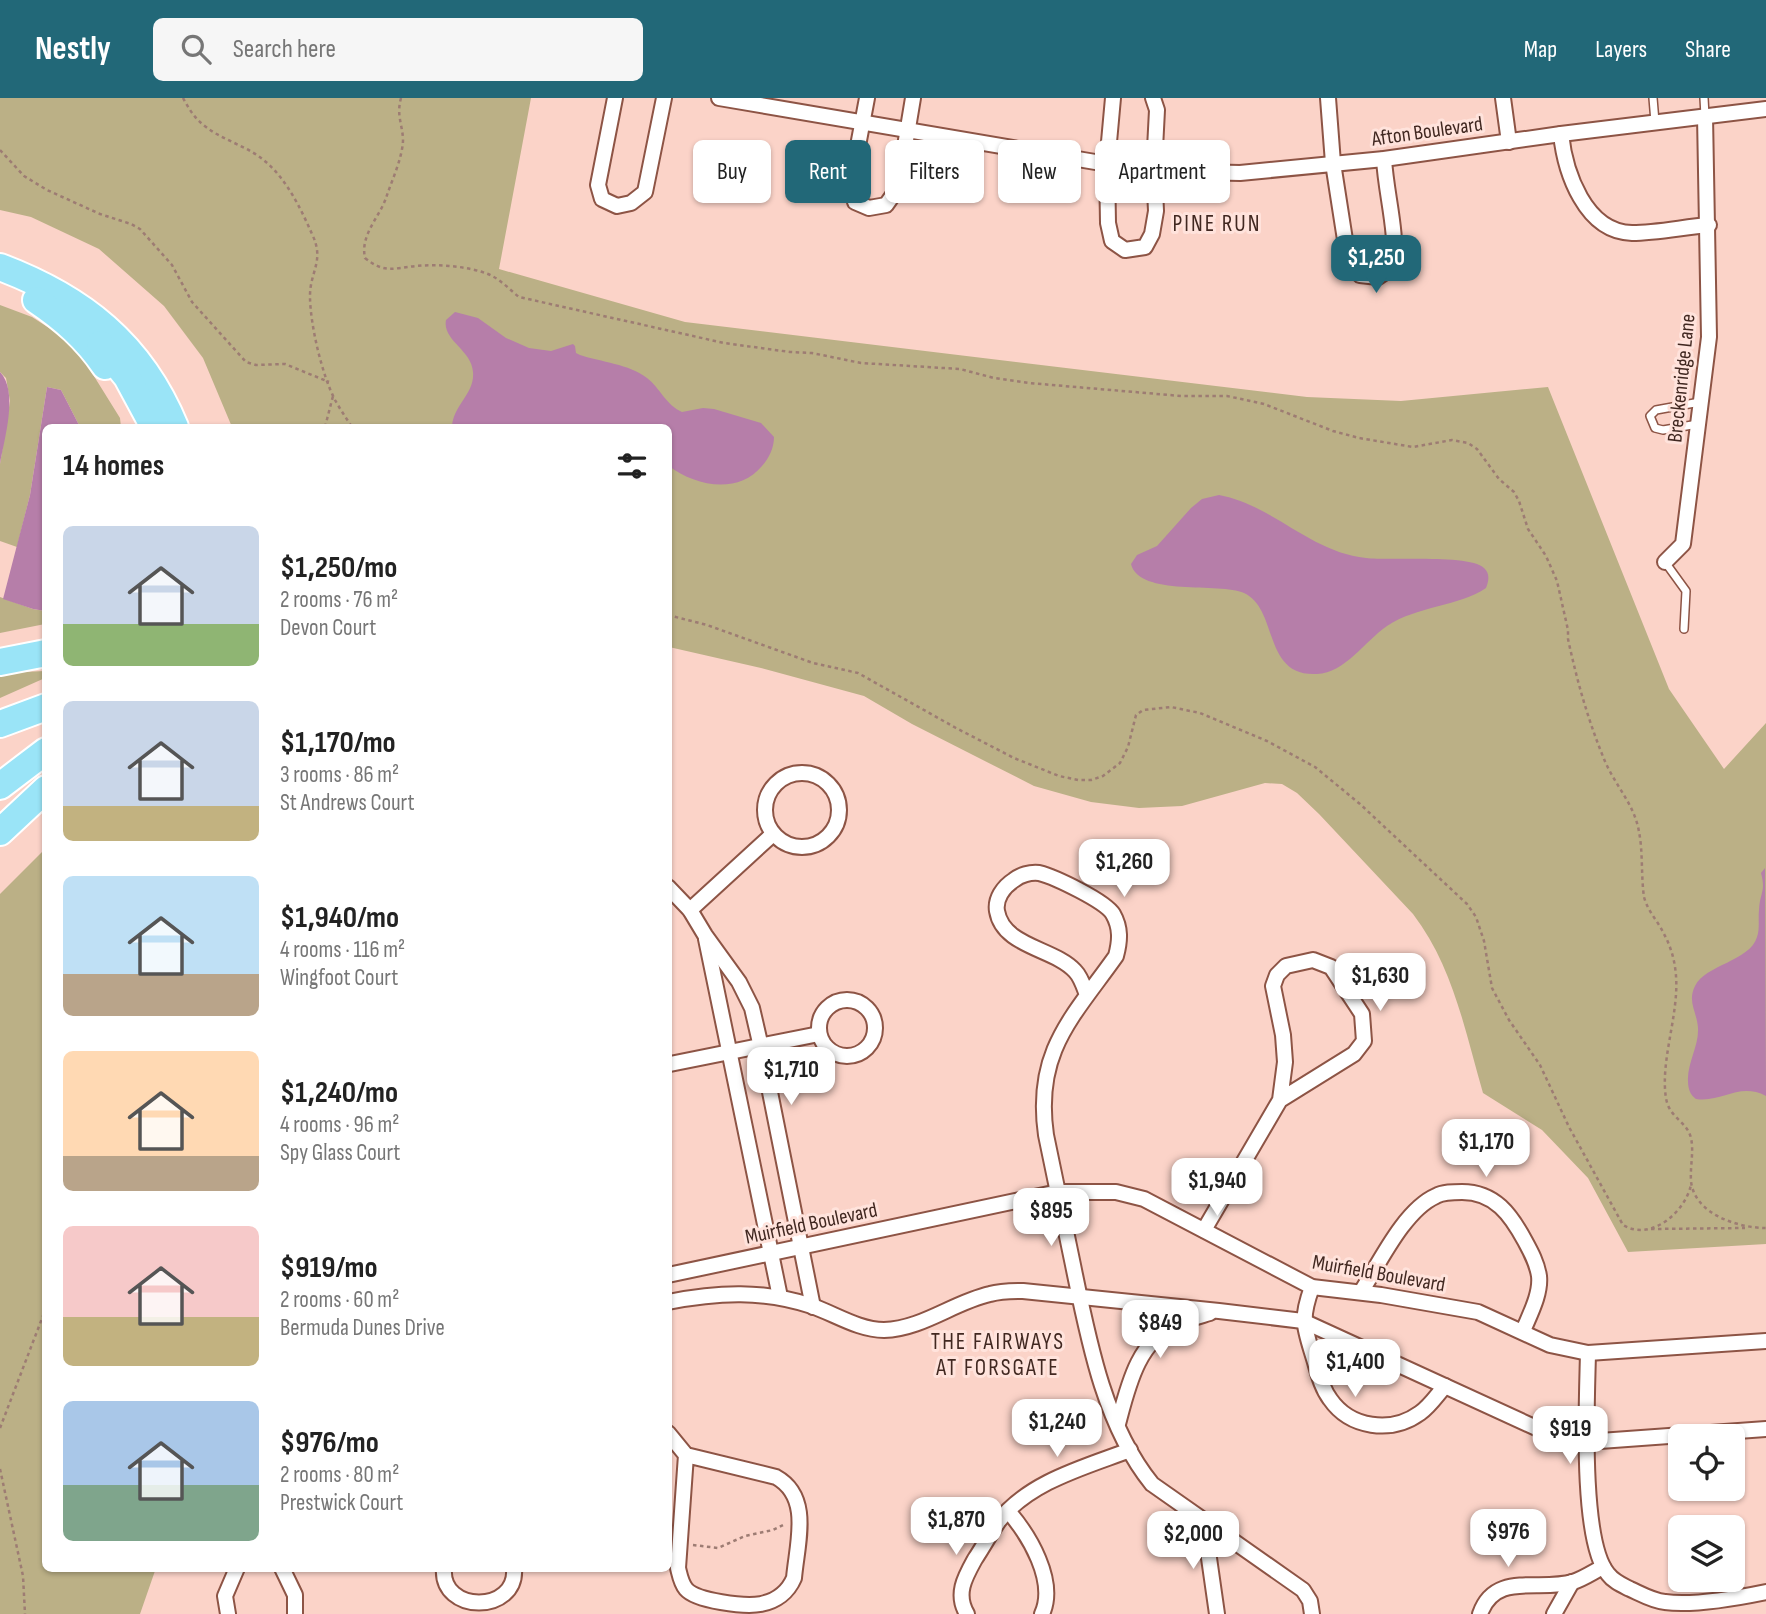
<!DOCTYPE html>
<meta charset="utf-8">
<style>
body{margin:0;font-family:"Sofia Sans Condensed",sans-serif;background:#f6f6f6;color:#222;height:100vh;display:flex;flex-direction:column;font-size:26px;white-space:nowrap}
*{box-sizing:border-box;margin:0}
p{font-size:23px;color:#767676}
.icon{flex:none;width:38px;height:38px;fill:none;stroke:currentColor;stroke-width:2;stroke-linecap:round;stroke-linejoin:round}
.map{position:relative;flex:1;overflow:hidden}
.panel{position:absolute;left:42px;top:326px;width:630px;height:1148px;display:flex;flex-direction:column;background:#fff;border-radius:10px;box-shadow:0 2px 5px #0004}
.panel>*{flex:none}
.top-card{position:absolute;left:693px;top:42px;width:665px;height:63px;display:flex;gap:14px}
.controls{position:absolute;left:1668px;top:1326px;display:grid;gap:14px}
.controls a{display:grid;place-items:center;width:77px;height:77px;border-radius:10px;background:#fff;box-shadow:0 2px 5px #0004;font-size:35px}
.price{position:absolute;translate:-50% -60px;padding:0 16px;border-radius:14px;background:#fff;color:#222;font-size:23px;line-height:46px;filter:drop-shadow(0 2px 4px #0008)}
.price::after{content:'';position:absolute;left:50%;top:42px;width:21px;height:16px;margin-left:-10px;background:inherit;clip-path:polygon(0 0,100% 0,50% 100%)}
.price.selected{background:#226878;color:#fff}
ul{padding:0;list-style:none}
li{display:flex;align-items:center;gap:21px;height:175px;padding:0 21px}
li span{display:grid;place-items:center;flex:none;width:196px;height:140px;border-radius:10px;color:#555}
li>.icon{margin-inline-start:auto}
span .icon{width:84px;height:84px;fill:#fffc;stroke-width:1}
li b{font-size:30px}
h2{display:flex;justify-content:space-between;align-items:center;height:84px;padding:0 21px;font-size:30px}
.tag{padding:0 24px;border-radius:10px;background:#fff;box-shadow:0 2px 5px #0004;font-size:24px;line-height:63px}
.tag.selected{background:#226878;color:#fff}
header{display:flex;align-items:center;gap:42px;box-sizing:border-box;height:98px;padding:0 35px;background:#226878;color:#fff}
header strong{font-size:33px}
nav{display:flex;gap:38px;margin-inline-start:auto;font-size:24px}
.search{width:490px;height:63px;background:#f6f6f6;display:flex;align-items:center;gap:18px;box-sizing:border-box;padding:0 24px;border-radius:10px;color:#767676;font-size:26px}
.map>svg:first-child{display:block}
.green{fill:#bbb086}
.water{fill:#b67ea9}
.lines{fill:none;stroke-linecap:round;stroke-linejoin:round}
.service-casing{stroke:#8d5445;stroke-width:10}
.minor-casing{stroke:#8d5445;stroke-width:18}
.motorway-casing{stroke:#fff;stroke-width:30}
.path{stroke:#9d7c73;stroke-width:2.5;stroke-dasharray:3.5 3.5;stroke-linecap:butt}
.service{stroke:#fff;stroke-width:7}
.minor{stroke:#fff;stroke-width:14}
.motorway{stroke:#9ae4f7;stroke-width:26}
.labels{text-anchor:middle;stroke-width:6;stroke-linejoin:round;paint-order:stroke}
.street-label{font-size:21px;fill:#412821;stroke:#ffe3dc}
.neighbourhood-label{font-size:23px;letter-spacing:2px;fill:#412821;stroke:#ffe3dc}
</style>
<header>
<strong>Nestly</strong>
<div class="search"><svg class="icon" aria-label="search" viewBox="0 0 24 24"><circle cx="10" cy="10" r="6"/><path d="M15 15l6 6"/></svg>Search here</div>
<nav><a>Map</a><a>Layers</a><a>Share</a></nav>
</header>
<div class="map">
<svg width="1766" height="1516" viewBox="0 0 1766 1516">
<rect width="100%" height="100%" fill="#fbd3c8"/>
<g class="green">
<path d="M0 0H531L499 171 685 224 1307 299 1401 303 1548 289 1669 591 1724 671 1766 625V1146L1628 1154 1588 1080 1542 1032 1483 995C1465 933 1453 868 1413 816L1319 716 1297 695 1282 686 1265 685 1182 708 1139 710 1091 704 1034 688 912 626 864 598 761 570 669 549 668 329H232L203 260 164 208 99 151 31 119 0 112Z"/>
<path d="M0 207 32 219 74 246 120 320 121 329H80L61 292 47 289 30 397 17 449 0 443V366L10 303 6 280 0 274Z"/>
<path d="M0 499 33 511 45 513V526L0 535Z"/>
<path d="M45 573V580L0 600V575Z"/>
<path d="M45 751 46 1470H156L140 1516H0V796Z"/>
</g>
<g class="water">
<path d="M455 214 478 220 506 240 529 250 551 253 573 246 575 248 576 255 580 257C601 264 629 266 647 280 660 290 666 307 682 314L703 310 714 311 761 325 774 339C774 350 769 360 762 368 738 397 695 388 669 368L668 329H452C453 307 475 296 473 274 472 252 442 242 446 222Z"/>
<path d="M0 274C19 294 4 341 0 366Z"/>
<path d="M47 289 61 292 80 329H46L45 513 33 511 3 501 30 397Z"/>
<path d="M1219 397C1273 407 1310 454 1366 460 1390 463 1470 456 1484 470 1490 475 1489 483 1486 490 1460 508 1417 508 1387 528 1365 543 1345 575 1317 576 1262 579 1279 511 1244 495 1220 484 1139 499 1131 466L1137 457 1157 448 1191 410 1202 401Z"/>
<path d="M1765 770 1766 998C1739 984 1722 1005 1696 1001 1690 997 1688 990 1688 983 1687 965 1699 948 1698 930 1697 914 1687 904 1695 888 1705 867 1750 863 1757 839 1760 831 1758 820 1759 812 1760 794 1766 794 1761 775Z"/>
</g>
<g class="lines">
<defs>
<g id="service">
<path d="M1653 0 1655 24"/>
<path d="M1704 0 1705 18"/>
<path d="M1698 326 1663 332 1655 330 1650 318 1656 312 1700 304"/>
<path d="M1665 464 1686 493 1684 531"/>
</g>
<g id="minor">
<path d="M615 0 598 87 602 101 617 108 631 105 645 94 664 0"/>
<path d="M719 0 1107 66 1197 74 1240 75 1384 61 1561 36 1766 11"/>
<path d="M867 0 851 85 855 104 869 110 886 107 898 90 913 0"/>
<path d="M1113 0 1107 66 1108 125 1112 143 1125 152 1145 149 1152 136 1156 113 1154 70 1157 12 1153 0"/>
<path d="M1328 0 1333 65 1348 161 1360 177 1378 179 1393 169C1398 134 1386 97 1384 61"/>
<path d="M1503 0 1509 44"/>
<path d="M1561 36C1565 74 1585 134 1632 135 1657 135 1684 129 1709 127"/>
<path d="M1665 464 1683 446 1709 239 1705 18"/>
<circle cx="802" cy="712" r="37"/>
<path d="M668 789 690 812 705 837 739 884 752 910 761 949 813 1209"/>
<path d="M690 812 773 736"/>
<path d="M706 841 780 1199"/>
<path d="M1087 897C1084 889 1081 879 1075 873 1054 850 1003 849 997 813 995 801 1003 789 1014 782 1020 777 1030 774 1039 775 1055 779 1105 803 1113 816 1121 830 1120 843 1116 858 1072 920 1034 954 1046 1037 1055 1080 1064 1124 1073 1167 1088 1240 1104 1327 1152 1386L1303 1492 1310 1503 1312 1516"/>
<circle cx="847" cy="930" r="28"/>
<path d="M670 966 819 936"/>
<path d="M1204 1132 1280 1002 1354 956 1364 943 1362 916 1331 869 1313 862 1286 868 1277 877 1273 888 1283 937 1285 964 1280 1002"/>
<path d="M668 1177 1058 1094H1116L1144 1101 1312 1189 1381 1197 1478 1214 1550 1247 1588 1255 1766 1243"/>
<path d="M1312 1189C1300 1222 1304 1228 1314 1261 1318 1274 1321 1289 1330 1301 1350 1330 1391 1336 1420 1315 1430 1308 1437 1297 1445 1288"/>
<path d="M1361 1194C1379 1166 1404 1112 1436 1098 1443 1094 1453 1094 1462 1094 1495 1094 1511 1117 1525 1143 1531 1154 1537 1165 1539 1178 1541 1196 1530 1216 1523 1233"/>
<path d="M668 1204C718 1194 764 1192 812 1208 835 1216 859 1232 884 1232 922 1231 954 1204 990 1196 1001 1193 1012 1193 1023 1193L1219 1213 1303 1223 1556 1339 1586 1344 1766 1331"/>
<path d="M1588 1255C1587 1302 1580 1443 1608 1476 1614 1484 1622 1487 1630 1491 1641 1496 1653 1503 1665 1504 1694 1508 1737 1500 1766 1494"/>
<path d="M1118 1326C1128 1288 1138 1242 1178 1225 1189 1221 1200 1218 1210 1215"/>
<path d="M668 1335 686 1357 776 1379C812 1399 797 1445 794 1480 788 1494 776 1503 761 1506 745 1509 696 1503 686 1491 681 1485 680 1478 678 1470L686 1357"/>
<path d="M1008 1413C1029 1437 1057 1483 1042 1516"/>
<path d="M1204 1425 1217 1516"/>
<path d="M282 1470 295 1497V1516"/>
<path d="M444 1470C440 1516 518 1516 514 1470"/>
<path d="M228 1516 225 1498 237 1470"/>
<path d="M967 1516C955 1496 965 1479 975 1461 983 1449 990 1436 998 1424 1028 1384 1085 1369 1130 1352"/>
<path d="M1480 1516C1495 1473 1539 1494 1573 1484 1583 1481 1593 1474 1603 1469"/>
<path d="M1554 1516 1572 1484"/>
</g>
<g id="motorway">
<path d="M0 169C82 200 141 246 175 329"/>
<path d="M36 202C64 221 86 240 105 268"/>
<path d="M100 246 127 279 154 329"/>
<path d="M0 564 46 555"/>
<path d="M0 626 46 609"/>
<path d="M0 688 46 653"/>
<path d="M0 734 46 691"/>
</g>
</defs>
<use href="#service" class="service-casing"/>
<use href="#minor" class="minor-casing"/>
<use href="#motorway" class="motorway-casing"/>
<g class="path">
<path d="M183 0C189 11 195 21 206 29 224 43 248 48 266 64 287 82 301 111 312 136 325 163 310 173 310 198 310 226 322 277 335 302 340 311 346 320 352 329"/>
<path d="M401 0C396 18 403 27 403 43 402 61 392 82 386 100 379 120 360 137 365 160 385 176 393 170 416 168 439 166 467 168 488 176 500 181 509 191 519 199L724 245 790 254 812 255 861 265 960 271 994 280 1029 285 1181 298H1227L1264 306 1333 333 1359 340 1413 349 1452 342 1468 345 1477 351 1499 381 1514 394 1519 403 1528 431 1546 458 1557 483 1568 532V541C1577 583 1588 622 1604 661 1614 686 1635 707 1639 734 1643 753 1641 779 1644 799 1648 814 1658 823 1664 836 1671 849 1675 863 1676 878 1679 917 1660 963 1666 1000 1669 1020 1687 1023 1691 1040 1694 1054 1690 1068 1691 1083 1694 1116 1738 1130 1766 1130"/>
<path d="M0 52 24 78 47 92 100 116 131 126 140 131 172 167 192 204 246 264 256 267 285 266 329 284"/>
<path d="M325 329 333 298"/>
<path d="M668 517 707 527 813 565 858 575 956 630 1014 660 1059 678 1078 682H1091L1103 678 1120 665 1128 649 1136 617 1143 612 1171 609 1200 615 1267 643 1315 669 1360 706 1467 806 1476 819 1484 843 1492 890 1509 922 1540 967 1569 1029 1623 1127C1651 1144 1685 1114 1691 1087"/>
<path d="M1651 1131 1745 1130"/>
<path d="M0 1330 46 1210"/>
<path d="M0 1371 23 1478 25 1516"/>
<path d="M693 1447 718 1450 745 1438 773 1432 783 1427"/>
</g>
<use href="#service" class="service"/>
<use href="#minor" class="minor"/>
<use href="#motorway" class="motorway"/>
</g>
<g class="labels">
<g class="street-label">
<text transform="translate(1427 33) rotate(-8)" y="7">Afton Boulevard</text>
<text transform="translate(1681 280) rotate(-84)" y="7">Breckenridge Lane</text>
<text transform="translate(811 1125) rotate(-12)" y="7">Muirfield Boulevard</text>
<text transform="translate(1379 1175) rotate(10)" y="7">Muirfield Boulevard</text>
</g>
<g class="neighbourhood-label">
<text x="1217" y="133">PINE RUN</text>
<text x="998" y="1251">THE FAIRWAYS<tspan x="998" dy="26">AT FORSGATE</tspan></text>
</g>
</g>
</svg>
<div class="controls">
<a><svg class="icon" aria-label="locate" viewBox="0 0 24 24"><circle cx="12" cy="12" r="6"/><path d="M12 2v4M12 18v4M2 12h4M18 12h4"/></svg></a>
<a><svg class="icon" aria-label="layers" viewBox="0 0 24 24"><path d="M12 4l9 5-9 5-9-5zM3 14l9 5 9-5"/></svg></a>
</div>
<b class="price selected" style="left:1376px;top:197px">$1,250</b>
<b class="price" style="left:1124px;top:801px">$1,260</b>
<b class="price" style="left:1380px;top:915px">$1,630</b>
<b class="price" style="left:791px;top:1009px">$1,710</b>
<b class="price" style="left:1486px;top:1081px">$1,170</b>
<b class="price" style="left:1217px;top:1120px">$1,940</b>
<b class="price" style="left:1051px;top:1150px">$895</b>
<b class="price" style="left:1160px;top:1262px">$849</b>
<b class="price" style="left:1355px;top:1301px">$1,400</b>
<b class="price" style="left:1057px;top:1361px">$1,240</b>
<b class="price" style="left:1570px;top:1368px">$919</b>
<b class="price" style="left:956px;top:1459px">$1,870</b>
<b class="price" style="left:1508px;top:1471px">$976</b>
<b class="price" style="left:1193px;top:1473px">$2,000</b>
<div class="top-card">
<a class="tag">Buy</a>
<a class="tag selected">Rent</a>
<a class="tag">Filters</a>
<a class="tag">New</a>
<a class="tag">Apartment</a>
</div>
<section class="panel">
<h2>14 homes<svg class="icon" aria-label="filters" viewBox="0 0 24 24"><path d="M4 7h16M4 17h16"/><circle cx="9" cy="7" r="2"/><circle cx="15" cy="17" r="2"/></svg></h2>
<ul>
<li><span style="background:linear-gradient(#c9d6e8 70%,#8fb573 0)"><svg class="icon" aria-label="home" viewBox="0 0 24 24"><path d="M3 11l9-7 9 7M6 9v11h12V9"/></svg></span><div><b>$1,250/mo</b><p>2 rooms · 76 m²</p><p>Devon Court</p></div></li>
<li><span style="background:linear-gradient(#c9d6e8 75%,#c2b280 0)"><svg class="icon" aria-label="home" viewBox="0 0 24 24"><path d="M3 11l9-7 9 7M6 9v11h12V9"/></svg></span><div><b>$1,170/mo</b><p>3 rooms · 86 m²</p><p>St Andrews Court</p></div></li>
<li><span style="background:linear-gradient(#bfe0f5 70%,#b9a48a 0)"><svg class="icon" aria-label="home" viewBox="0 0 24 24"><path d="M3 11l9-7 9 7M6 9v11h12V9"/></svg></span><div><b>$1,940/mo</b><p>4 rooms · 116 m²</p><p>Wingfoot Court</p></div></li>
<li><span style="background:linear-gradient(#ffd9b3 75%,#b9a48a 0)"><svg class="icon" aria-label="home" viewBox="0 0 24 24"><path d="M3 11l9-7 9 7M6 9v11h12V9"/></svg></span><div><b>$1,240/mo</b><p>4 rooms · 96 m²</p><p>Spy Glass Court</p></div></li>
<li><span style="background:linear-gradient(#f6c9c9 65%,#c2b280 0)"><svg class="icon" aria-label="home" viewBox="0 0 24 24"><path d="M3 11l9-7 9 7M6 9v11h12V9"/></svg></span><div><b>$919/mo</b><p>2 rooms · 60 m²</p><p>Bermuda Dunes Drive</p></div></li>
<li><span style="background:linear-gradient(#a9c7e8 60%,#7fa58c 0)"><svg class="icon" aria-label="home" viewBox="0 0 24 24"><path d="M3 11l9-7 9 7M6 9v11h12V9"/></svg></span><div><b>$976/mo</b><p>2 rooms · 80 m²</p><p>Prestwick Court</p></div></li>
</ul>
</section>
</div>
